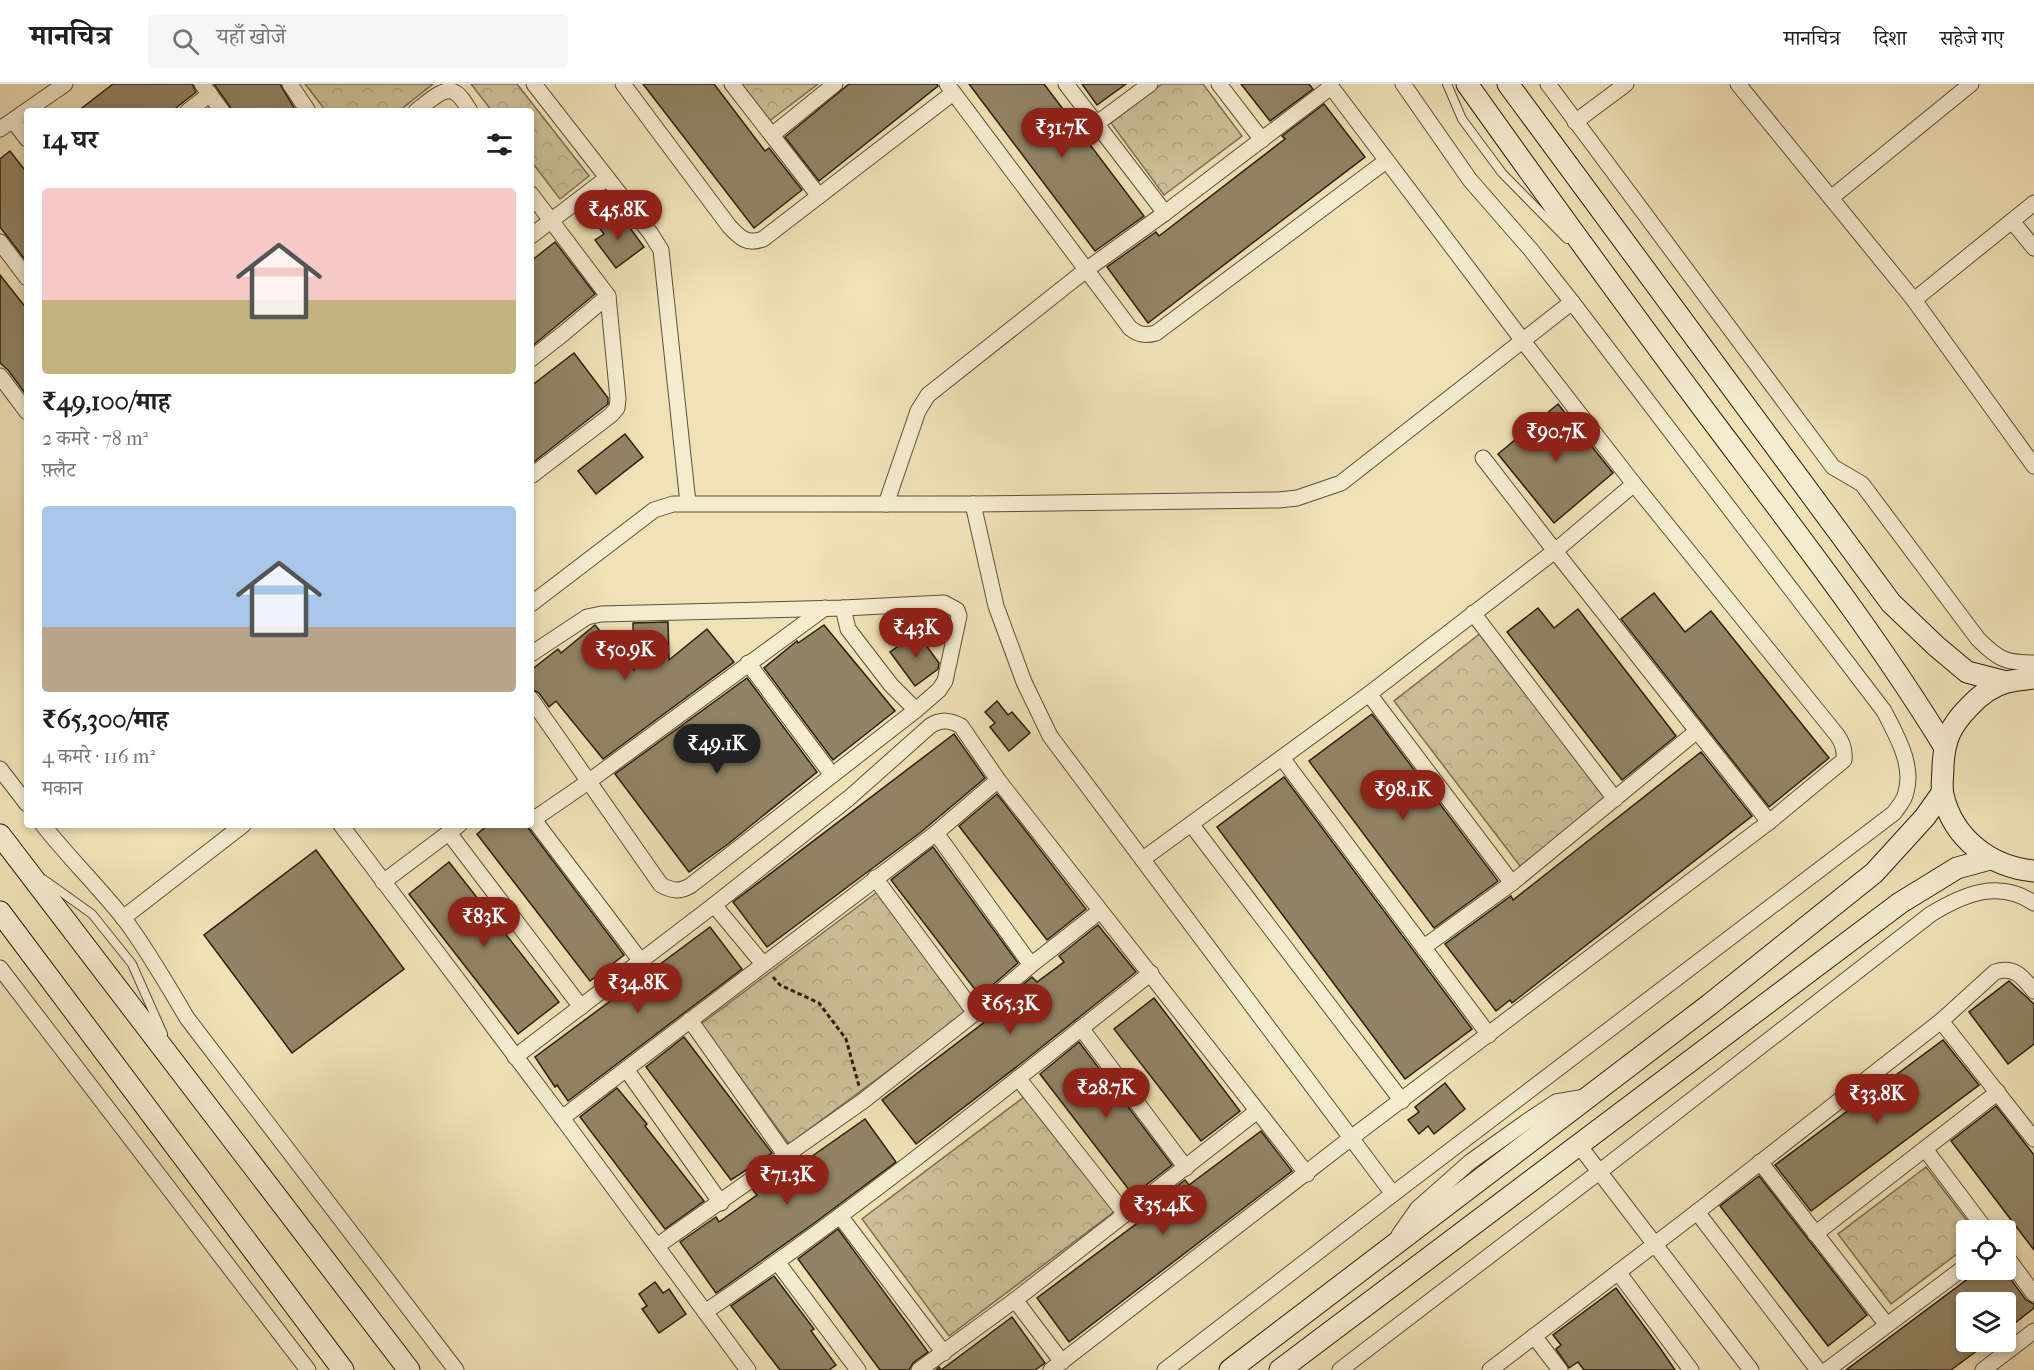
<!DOCTYPE html>
<html lang="hi">
<meta charset="utf-8">
<style>
body{margin:0;font-family:"IM FELL French Canon","Noto Serif Devanagari",serif;background:#f6f6f6;color:#202124;height:100vh;display:flex;flex-direction:column;font-size:22px;white-space:nowrap}
*{box-sizing:border-box;margin:0}
p{font-size:20px;color:#757577}
.icon{flex:none;width:33px;height:33px;fill:none;stroke:currentColor;stroke-width:2;stroke-linecap:round;stroke-linejoin:round}
.map{position:relative;flex:1;overflow:hidden}
.panel{position:absolute;left:24px;top:24px;width:510px;height:720px;display:flex;flex-direction:column;background:#fff;border-radius:6px;box-shadow:0 3px 9px #0003}
.panel>*{flex:none}
.tools{position:absolute;left:1956px;top:1136px;display:grid;gap:12px}
.tools a{display:grid;place-items:center;width:60px;height:60px;border-radius:6px;background:#fff;box-shadow:0 3px 9px #0003;font-size:30px}
.price{position:absolute;translate:-50% -51px;padding:0 14px;border-radius:21px;background:#8f2418;color:#fff;font-size:20px;line-height:39px;filter:drop-shadow(0 2px 3px #0008)}
.price::after{content:'';position:absolute;left:50%;top:36px;width:18px;height:14px;margin-left:-9px;background:inherit;clip-path:polygon(0 0,100% 0,50% 100%)}
.price.on{background:#222;color:#fff}
ul{padding:0;list-style:none}
li{display:grid;align-content:center;gap:12px;height:318px;padding:0 18px}
li span{display:grid;place-items:center;height:186px;border-radius:6px;color:#555}
li>.icon{margin-inline-start:auto}
span .icon{width:108px;height:108px;fill:#fffc;stroke-width:1}
li b{font-size:26px}
h2{display:flex;justify-content:space-between;align-items:center;height:72px;padding:0 18px;font-size:26px}
header{display:flex;align-items:center;gap:36px;box-sizing:border-box;height:84px;padding:0 30px;background:#fff;border-bottom:2px solid #e0e0e0}
header strong{font-size:28px}
nav{display:flex;gap:33px;margin-inline-start:auto;font-size:21px}
.search{width:420px;height:54px;background:#f6f6f6;display:flex;align-items:center;gap:15px;box-sizing:border-box;padding:0 21px;border-radius:6px;color:#757577;font-size:22px}
.map>svg:first-child{display:block}
.park{fill:url(#park-crowns);stroke:#7c7053;stroke-width:1.5}
.building{fill:#918465;stroke:#2a1e0c;stroke-width:1.5}
.lines{fill:none;stroke-linecap:round;stroke-linejoin:round}
.lane-casing{stroke:#5c4f37;stroke-width:10}
.street-casing{stroke:#5c4f37;stroke-width:17}
.secondary-casing{stroke:#2a1e0c;stroke-width:23}
.path{stroke:#2a1e0c;stroke-width:3;stroke-dasharray:4.5 3;stroke-linecap:butt}
.lane{stroke:#f5ecd0;stroke-width:8}
.street{stroke:#f5ecd0;stroke-width:15}
.secondary{stroke:#f5ecd0;stroke-width:21}
</style>
<header>
<strong>मानचित्र</strong>
<div class="search"><svg class="icon" aria-label="search" viewBox="0 0 24 24"><circle cx="10" cy="10" r="6"/><path d="M15 15l6 6"/></svg>यहाँ खोजें</div>
<nav><a>मानचित्र</a><a>दिशा</a><a>सहेजे गए</a></nav>
</header>
<div class="map">
<svg width="2034" height="1286" viewBox="0 0 2034 1286">
<defs>
<pattern id="park-crowns" width="20" height="18" patternUnits="userSpaceOnUse" patternTransform="scale(1.5)"><rect width="20" height="18" fill="#cec19a"/><path d="M2 6a3 3 0 1 1 6 0M12 15a3 3 0 1 1 6 0" fill="none" stroke="#b1a584"/></pattern>
</defs>
<rect width="100%" height="100%" fill="#f0e2b7"/>
<filter id="stains"><feTurbulence type="fractalNoise" baseFrequency=".00333" numOctaves="4"/><feColorMatrix values="0 0 0 0 .2 0 0 0 0 .09 0 0 0 0 .02 0 0 0 .5 -.17"/></filter>
<radialGradient id="worn" r=".72"><stop offset=".6" stop-color="#630" stop-opacity="0"/><stop offset="1" stop-color="#630" stop-opacity=".3"/></radialGradient>
<g class="park">
<path d="M305 0H433L399 27H326Z"/>
<path d="M471 0H517L589 92 560 115 531 77V27H492Z"/>
<path d="M740 0H818L768 38Z"/>
<path d="M1162 0H1203L1242 52 1164 111 1111 39Z"/>
<path d="M1482 548 1608 714 1520 782 1394 617Z"/>
<path d="M880 806 969 927 789 1060 701 940Z"/>
<path d="M1028 1010 1115 1127 949 1252 862 1135Z"/>
<path d="M1926 1083 1974 1146H1966V1163L1891 1220 1838 1150Z"/>
</g>
<g class="building">
<path d="M113 0H192L196 8 172 27H78Z"/>
<path d="M214 0H280L296 27H233Z"/>
<path d="M643 0H714L765 67 769 64 802 106 754 144Z"/>
<path d="M849 0H937L938 2 819 97 785 53Z"/>
<path d="M969 0H1044L1144 132 1095 167Z"/>
<path d="M1082 0H1126L1097 21Z"/>
<path d="M1241 0H1309L1313 5 1270 37Z"/>
<path d="M1324 20 1365 73 1148 239 1107 183 1156 148 1159 152 1285 55 1282 52Z"/>
<path d="M10 67 27 89V178L0 143V75Z"/>
<path d="M610 132 617 141 624 136 644 163 616 184 595 156 604 150 597 141Z"/>
<path d="M555 158 595 210 531 263V177Z"/>
<path d="M0 191 27 225V312L8 286 0 279Z"/>
<path d="M574 269 608 314V320L531 380V302Z"/>
<path d="M1558 320 1613 389 1554 439 1498 370Z"/>
<path d="M625 350 643 373 596 410 578 387Z"/>
<path d="M1654 509 1685 548 1711 527 1829 674 1769 723 1621 535Z"/>
<path d="M1538 524 1554 544 1578 525 1676 652 1622 696 1507 548Z"/>
<path d="M668 538 669 576 707 545 734 578 603 675 556 617 549 623 539 609 531 605V586L558 565 561 569 595 541 634 586 633 539Z"/>
<path d="M824 541 895 627 833 676 764 584 797 557 798 559Z"/>
<path d="M917 549 939 579 938 585 915 602 890 568Z"/>
<path d="M747 594 817 688 728 760 689 788 615 690Z"/>
<path d="M997 617 1008 631 1012 628 1030 649 1009 667 990 643 995 639 985 628Z"/>
<path d="M1372 630 1498 797 1434 844 1309 677Z"/>
<path d="M954 650 985 694 921 748 767 863 733 818Z"/>
<path d="M1701 668 1752 732 1512 919 1510 916 1496 927 1445 860 1511 812 1513 816Z"/>
<path d="M1284 693 1472 945 1405 995 1217 743Z"/>
<path d="M997 710 1086 825 1047 856 959 742Z"/>
<path d="M488 741H526L624 871 590 897 477 750Z"/>
<path d="M933 763 1018 879 980 912 891 796Z"/>
<path d="M316 766 404 885 292 969 204 851Z"/>
<path d="M449 778 559 918 518 950 409 810Z"/>
<path d="M1098 841 1136 888 1019 981 916 1060 882 1016 994 931 992 927 1032 893 1037 898 1064 878 1059 872Z"/>
<path d="M710 843 742 885 568 1017 557 1001 555 1003 535 973Z"/>
<path d="M2009 897 2034 920V960L2008 980 1969 928Z"/>
<path d="M1154 914 1240 1027 1201 1057 1114 945Z"/>
<path d="M684 953 772 1069 731 1096 646 983Z"/>
<path d="M1943 956 1979 1001 1811 1127 1775 1081Z"/>
<path d="M1079 958 1172 1081 1133 1111 1040 990Z"/>
<path d="M1445 999 1465 1025 1434 1050 1428 1042 1419 1050 1408 1036 1419 1028 1415 1023Z"/>
<path d="M617 1004 647 1040 645 1042 704 1117 665 1145 580 1033Z"/>
<path d="M1996 1022 2034 1071V1166L1951 1057Z"/>
<path d="M865 1035 896 1078 813 1140 716 1209 680 1158 716 1133 719 1138 757 1111 753 1106 784 1084 788 1089Z"/>
<path d="M1261 1047 1292 1087 1069 1258 1037 1214 1148 1131 1145 1127 1185 1096 1189 1101Z"/>
<path d="M1759 1092 1867 1231 1828 1262 1720 1122Z"/>
<path d="M838 1145 928 1268 913 1279 909 1286H880L798 1175Z"/>
<path d="M1981 1185H2003L2026 1216 2034 1220V1224L2006 1246V1218H1966V1257H1990L1951 1286H1846Z"/>
<path d="M774 1192 814 1245 811 1247 836 1281 829 1286H780L731 1222Z"/>
<path d="M655 1198 663 1209 669 1205 686 1230 659 1249 642 1225 647 1222 639 1210Z"/>
<path d="M1616 1204 1660 1264 1675 1286H1584L1578 1278 1569 1284 1556 1265 1561 1261 1553 1251Z"/>
<path d="M1012 1233 1045 1279 1035 1286H936L939 1283 941 1286Z"/>
</g>
<g class="lines">
<defs>
<g id="lane">
<path d="M1447 0 1462 35 1502 89 1567 155"/>
<path d="M43 795 92 830 132 880 163 950"/>
</g>
<g id="street">
<path d="M202 0 222 27"/>
<path d="M290 0 308 27"/>
<path d="M534 0 651 150 661 166 688 419"/>
<path d="M623 0 729 142C740 154 747 161 763 155L953 9"/>
<path d="M732 0 819 112"/>
<path d="M947 0 1130 244C1139 251 1145 252 1156 249L1386 77"/>
<path d="M1066 0 1165 129"/>
<path d="M1219 0 1262 56"/>
<path d="M1548 0 1833 383 1862 400 1978 555C1998 575 2005 579 2034 579"/>
<path d="M1738 0 1914 216 2034 382"/>
<path d="M188 27 210 10"/>
<path d="M416 27C425 21 443 2 454 8 461 11 466 21 470 27"/>
<path d="M13 37 27 55"/>
<path d="M1575 38 1626 0"/>
<path d="M1096 40 1150 0"/>
<path d="M0 45 65 0"/>
<path d="M772 51 835 0"/>
<path d="M531 110 608 212 618 315 617 324 611 331 531 392"/>
<path d="M1831 114 1971 0"/>
<path d="M2012 137 2034 164"/>
<path d="M531 152 607 94"/>
<path d="M0 158 27 194"/>
<path d="M1914 216 2034 119"/>
<path d="M531 275 564 249 608 212"/>
<path d="M0 292 27 328"/>
<path d="M1483 374 1555 467 1769 738"/>
<path d="M886 420 918 327 928 311 1086 186 1165 129 1331 3"/>
<path d="M973 420 996 522 1024 598 1050 652 1393 1110"/>
<path d="M531 520 654 426 673 420H973L1279 416 1297 414 1341 399 1572 218"/>
<path d="M843 524 848 545 891 601 916 626"/>
<path d="M1473 529 1615 715"/>
<path d="M531 570 587 533 601 530 843 524 944 519 957 526 959 532 945 597 939 606 916 626 690 802C679 808 673 807 661 801L531 615"/>
<path d="M748 579 832 691"/>
<path d="M1369 610 1512 799"/>
<path d="M1282 674 1489 951"/>
<path d="M0 685 27 720"/>
<path d="M531 732 640 876"/>
<path d="M534 735 588 698 825 524"/>
<path d="M1191 740 1402 1017"/>
<path d="M43 741C69 774 99 803 125 836 148 867 167 900 187 934L456 1286"/>
<path d="M341 741 562 1034 748 1286"/>
<path d="M449 749 581 923"/>
<path d="M936 749 1031 881"/>
<path d="M1143 775 1369 610 1555 467 1634 400"/>
<path d="M875 794 975 929"/>
<path d="M383 798 459 741"/>
<path d="M714 821 763 880"/>
<path d="M123 834 243 741"/>
<path d="M1424 863 1512 799 1697 647"/>
<path d="M0 884 308 1286"/>
<path d="M690 936 786 1072"/>
<path d="M1941 937 2034 1055"/>
<path d="M1081 944 1186 1084"/>
<path d="M515 973 714 821 849 714 930 642C941 635 950 636 961 642L998 696 1307 1090"/>
<path d="M626 985 721 1119"/>
<path d="M1018 994 1125 1130"/>
<path d="M562 1034 936 749 998 696"/>
<path d="M1578 1060 1751 1286"/>
<path d="M1925 1065 1986 1146"/>
<path d="M1760 1078 1887 1241"/>
<path d="M1697 1128 1818 1286"/>
<path d="M840 1132 944 1269"/>
<path d="M1815 1150 1998 1008"/>
<path d="M1399 1151 1418 1124 1470 1078 1526 1038 1556 1018 1585 1013"/>
<path d="M657 1162 863 1017 975 929 1031 881 1100 827"/>
<path d="M2006 1172 2034 1210"/>
<path d="M778 1179 858 1286"/>
<path d="M1618 1188 1691 1286"/>
<path d="M1015 1216 1062 1278"/>
<path d="M705 1228C859 1124 1004 1005 1151 889"/>
<path d="M1534 1252 1560 1286"/>
<path d="M919 1286 1015 1216 1256 1028"/>
<path d="M1051 1286 1351 1054 1769 738 1844 676C1845 666 1843 659 1837 651L1634 400 1523 257 1329 0"/>
<path d="M1165 1286 1393 1110 1894 729C1898 723 1905 716 1906 708 1914 680 1896 651 1884 627L1572 218 1531 166 1470 96 1403 0"/>
<path d="M1340 1286 1599 1088 1931 830C1964 810 1999 795 2034 819"/>
<path d="M1490 1286 1697 1128 1941 937 1995 888C2014 882 2022 892 2034 907"/>
<path d="M1827 1286 1966 1182"/>
<path d="M1983 1286 2034 1247"/>
</g>
<g id="secondary">
<path d="M1467 0C1544 108 1622 216 1702 323 1785 434 1871 543 1944 662"/>
<path d="M1508 0 1891 519 1936 562 1967 588 2006 598"/>
<path d="M2034 594C2025 595 2015 596 2007 598 1993 602 1979 612 1969 623 1950 642 1944 657 1943 683 1943 692 1941 702 1943 711 1953 754 1990 783 2034 787"/>
<path d="M0 751 409 1286"/>
<path d="M0 828 343 1286"/>
<path d="M1230 1286 1709 921 1874 789 1925 733 1942 709"/>
<path d="M1280 1286 1900 819 1957 784 1990 775"/>
</g>
</defs>
<use href="#lane" class="lane-casing"/>
<use href="#street" class="street-casing"/>
<use href="#secondary" class="secondary-casing"/>
<path class="path" d="M773 893 780 901 819 919 846 955 859 1002"/>
<use href="#lane" class="lane"/>
<use href="#street" class="street"/>
<use href="#secondary" class="secondary"/>
</g>
<rect width="100%" height="100%" filter="url(#stains)"/>
<rect width="100%" height="100%" fill="url(#worn)"/>
</svg>
<div class="tools">
<a><svg class="icon" aria-label="locate" viewBox="0 0 24 24"><circle cx="12" cy="12" r="6"/><path d="M12 2v4M12 18v4M2 12h4M18 12h4"/></svg></a>
<a><svg class="icon" aria-label="layers" viewBox="0 0 24 24"><path d="M12 4l9 5-9 5-9-5zM3 14l9 5 9-5"/></svg></a>
</div>
<b class="price" style="left:1062px;top:75px">₹31.7K</b>
<b class="price" style="left:618px;top:157px">₹45.8K</b>
<b class="price" style="left:1556px;top:379px">₹90.7K</b>
<b class="price" style="left:916px;top:575px">₹43K</b>
<b class="price" style="left:625px;top:597px">₹50.9K</b>
<b class="price on" style="left:717px;top:691px">₹49.1K</b>
<b class="price" style="left:1403px;top:737px">₹98.1K</b>
<b class="price" style="left:484px;top:864px">₹83K</b>
<b class="price" style="left:638px;top:930px">₹34.8K</b>
<b class="price" style="left:1010px;top:951px">₹65.3K</b>
<b class="price" style="left:1106px;top:1035px">₹28.7K</b>
<b class="price" style="left:1877px;top:1041px">₹33.8K</b>
<b class="price" style="left:787px;top:1122px">₹71.3K</b>
<b class="price" style="left:1163px;top:1152px">₹35.4K</b>
<section class="panel">
<h2>14 घर<svg class="icon" aria-label="filters" viewBox="0 0 24 24"><path d="M4 7h16M4 17h16"/><circle cx="9" cy="7" r="2"/><circle cx="15" cy="17" r="2"/></svg></h2>
<ul>
<li><span style="background:linear-gradient(#f6c9c9 60%,#c2b280 0)"><svg class="icon" aria-label="home" viewBox="0 0 24 24"><path d="M3 11l9-7 9 7M6 9v11h12V9"/></svg></span><div><b>₹49,100/माह</b><p>2 कमरे · 78 m²</p><p>फ़्लैट</p></div></li>
<li><span style="background:linear-gradient(#a9c7e8 65%,#b9a48a 0)"><svg class="icon" aria-label="home" viewBox="0 0 24 24"><path d="M3 11l9-7 9 7M6 9v11h12V9"/></svg></span><div><b>₹65,300/माह</b><p>4 कमरे · 116 m²</p><p>मकान</p></div></li>
</ul>
</section>
</div>
